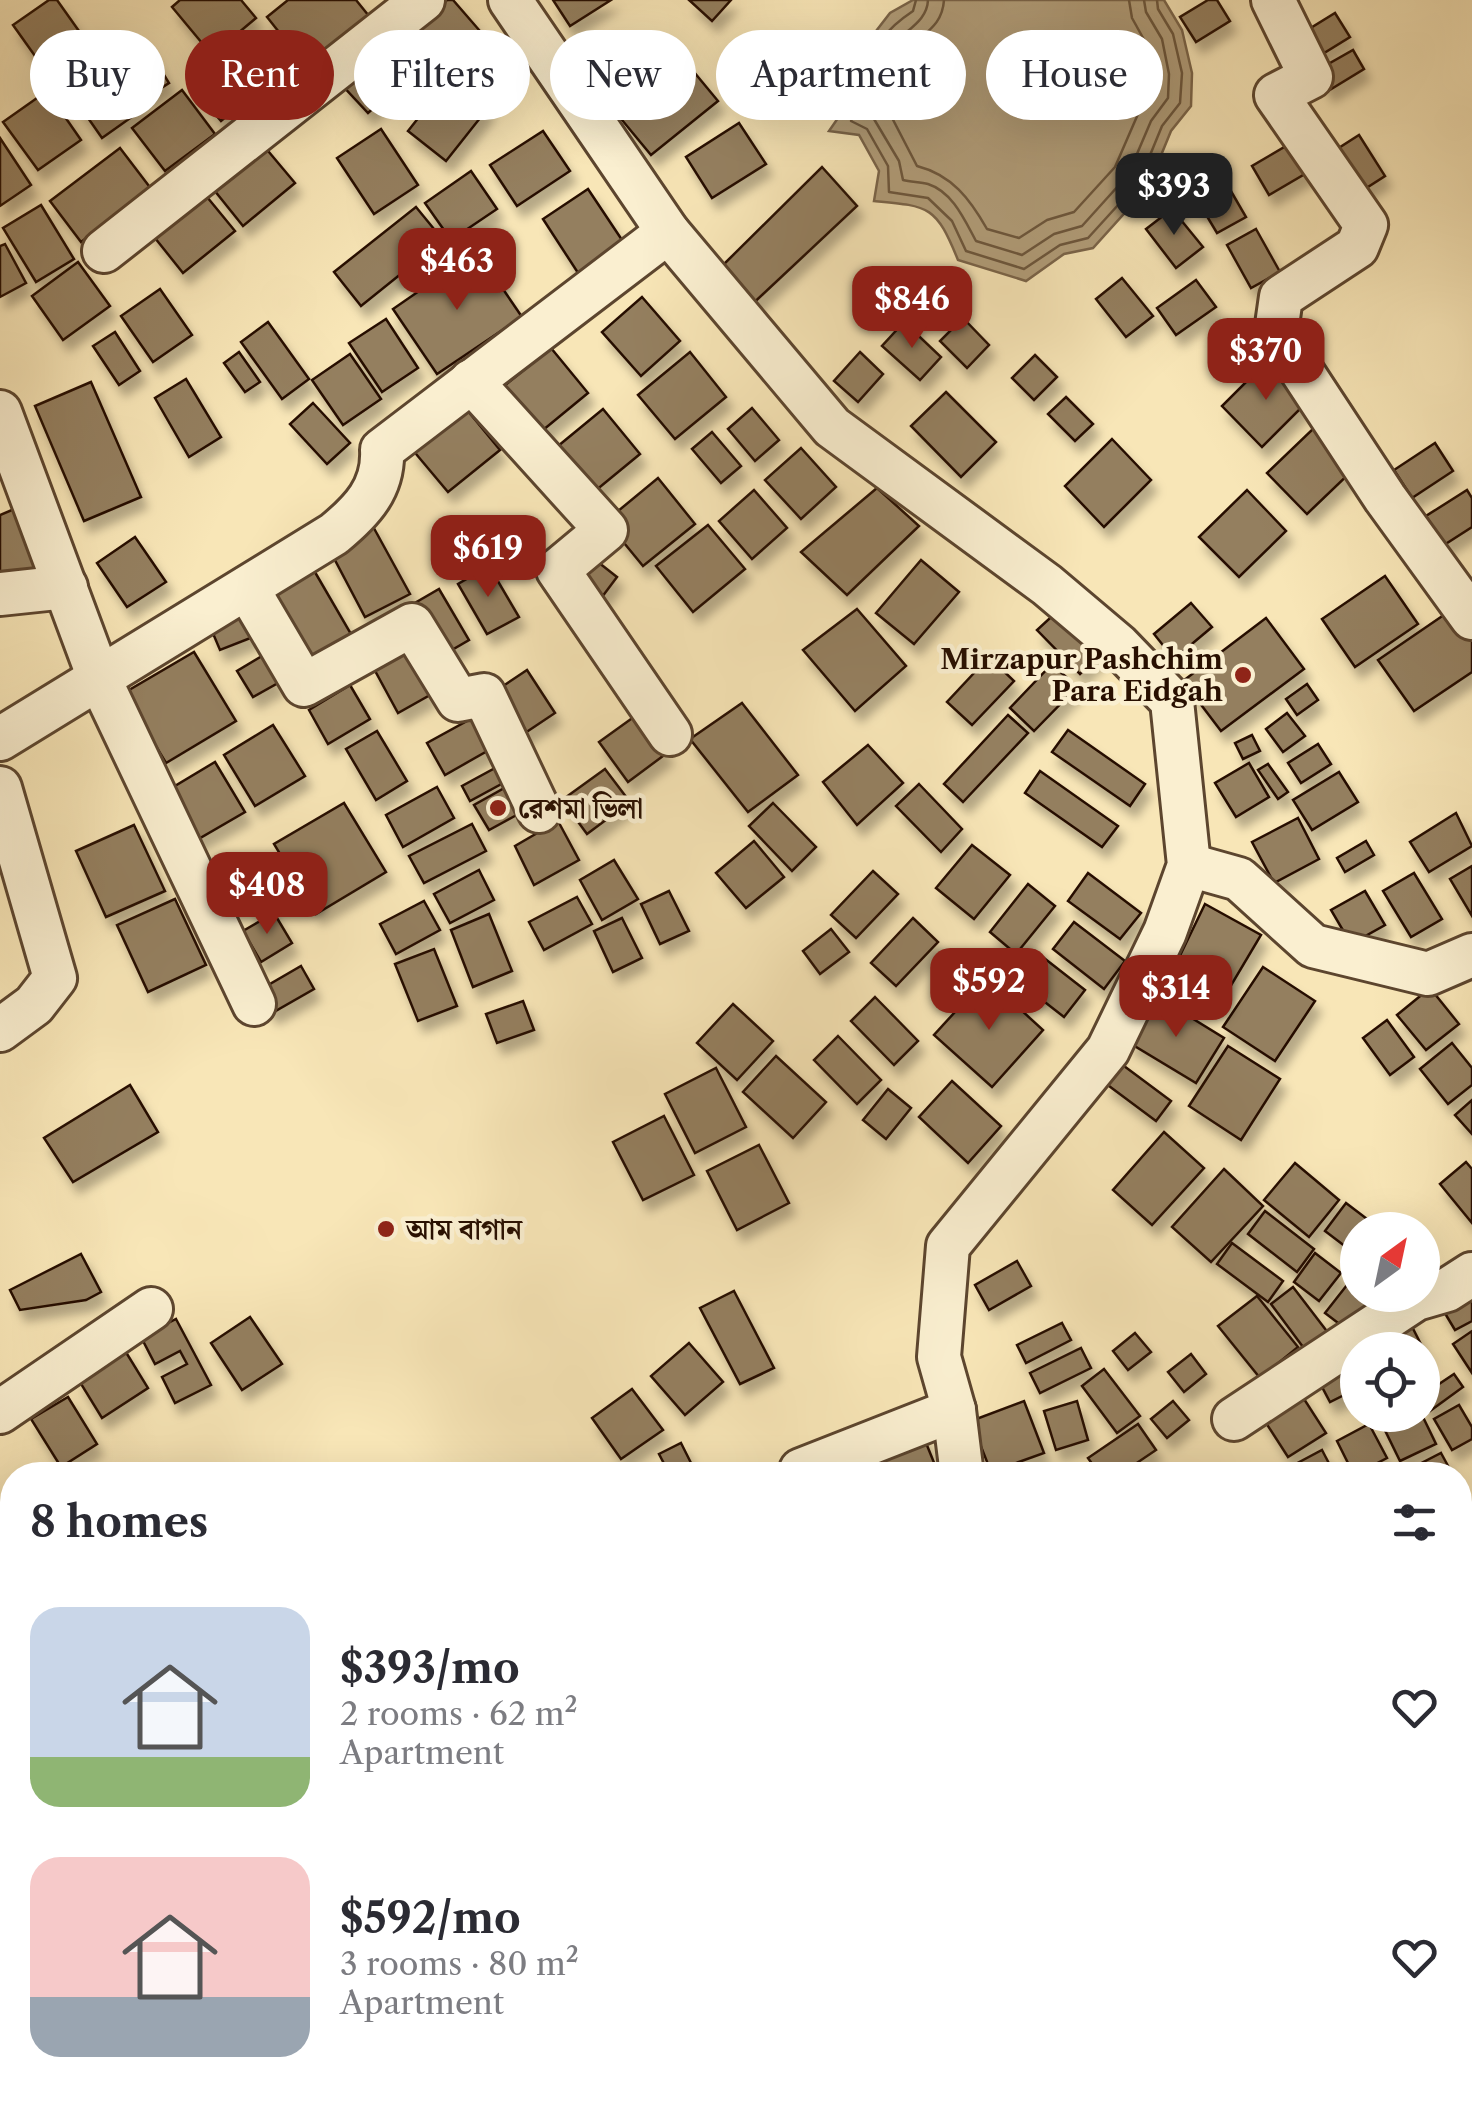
<!DOCTYPE html>
<meta charset="utf-8">
<style>
body{margin:0;font-family:"Libre Caslon Text","Noto Serif Bengali",serif;background:#f7f7f7;color:#2b2b33;height:100vh;display:flex;flex-direction:column;font-size:38px;white-space:nowrap}
*{box-sizing:border-box;margin:0}
p{font-size:32px;color:#7c7c81}
.icon{flex:none;width:55px;height:55px;fill:none;stroke:currentColor;stroke-width:2;stroke-linecap:round;stroke-linejoin:round}
.map{position:relative;flex:1;overflow:hidden}
.drawer{position:absolute;left:0px;top:1462px;width:1472px;height:642px;display:flex;flex-direction:column;background:#fff;border-radius:40px 40px 0 0;box-shadow:0 10px 40px #0002}
.drawer>*{flex:none}
.guide{position:absolute;left:30px;top:30px;width:1412px;height:90px;display:flex;gap:20px}
.needle{width:65px;rotate:33deg}
.tools{position:absolute;left:1340px;top:1212px;display:grid;gap:20px}
.tools a{display:grid;place-items:center;width:100px;height:100px;border-radius:50%;background:#fff;box-shadow:0 10px 40px #0002;font-size:50px}
.price{position:absolute;translate:-50% -85px;padding:0 22px;border-radius:20px;background:#8f2418;color:#fff;font-size:32px;line-height:65px;filter:drop-shadow(0 2px 5px #0008)}
.price::after{content:'';position:absolute;left:50%;top:60px;width:30px;height:22px;margin-left:-15px;background:inherit;clip-path:polygon(0 0,100% 0,50% 100%)}
.price.current{background:#222;color:#fff}
ul{padding:0;list-style:none}
li{display:flex;align-items:center;gap:30px;height:250px;padding:0 30px}
li span{display:grid;place-items:center;flex:none;width:280px;height:200px;border-radius:30px;color:#555}
li>.icon{margin-inline-start:auto}
span .icon{width:120px;height:120px;fill:#fffc;stroke-width:1}
li b{font-size:42px}
h2{display:flex;justify-content:space-between;align-items:center;height:120px;padding:0 30px;font-size:42px}
.chip{padding:0 35px;border-radius:45px;background:#fff;box-shadow:0 10px 40px #0002;font-size:35px;line-height:90px}
.chip.current{background:#8f2418;color:#fff}
.map>svg:first-child{display:block}
.water{fill:#b19d79;stroke:#7a6449;stroke-width:2.5}
.lines{fill:none;stroke-linecap:round;stroke-linejoin:round}
.shore{stroke:#6c563c;stroke-width:2.5}
.building{fill:#947f5f;stroke:#280f00;stroke-width:2.5;filter:url(#shadow)}
.minor-casing{stroke:#5c452e;stroke-width:48}
.minor{stroke:#faefd0;stroke-width:42}
.poi-dot{fill:#8f2418;stroke:#faefd0;stroke-width:4}
.labels{text-anchor:middle;stroke-width:9;stroke-linejoin:round;paint-order:stroke}
.poi-label{font-size:28px;font-weight:bold;fill:#280f00;stroke:#faefd0;text-anchor:start}
</style>
<div class="map">
<svg width="1472" height="2103" viewBox="0 0 1472 2103">
<defs>
<filter id="shadow"><feDropShadow dx="6" dy="11" stdDeviation="5" flood-color="#0004"/></filter>
</defs>
<rect width="100%" height="100%" fill="#f8e6b7"/>
<filter id="stains"><feTurbulence type="fractalNoise" baseFrequency=".002" numOctaves="4"/><feColorMatrix values="0 0 0 0 .2 0 0 0 0 .09 0 0 0 0 .02 0 0 0 .5 -.17"/></filter>
<radialGradient id="worn" r=".72"><stop offset=".6" stop-color="#630" stop-opacity="0"/><stop offset="1" stop-color="#630" stop-opacity=".3"/></radialGradient>
<path class="water" d="M913 0H1164L1182 30 1192 73 1191 106 1171 131 1148 187 1093 248 1064 254 1026 281 958 260C936 206 930 206 874 201L879 171 859 135 829 131 856 92 866 44 890 13Z"/>
<g class="lines">
<g class="shore">
<path d="M916 0 913 11C870 40 881 50 866 92 863 103 854 111 851 121L867 129 888 166 889 192 928 198 952 221 966 251 1024 269 1060 245 1088 238 1139 182 1162 126 1180 103 1182 73 1173 34 1158 9 1157 0"/>
<path d="M928 0C927 24 901 31 889 51 882 64 876 98 871 114L899 161 903 180C911 182 920 182 928 184 953 192 965 221 976 241L1022 255 1054 234 1082 226 1128 175 1151 121 1168 98 1169 74 1162 39 1146 12 1144 0"/>
<path d="M944 0C942 31 917 34 903 57 895 72 894 96 889 112L917 166C952 175 970 199 987 229L1019 238 1047 220 1074 212 1115 167 1138 114 1153 93 1154 76 1147 45 1132 18 1129 0"/>
</g>
</g>
<g class="building">
<path d="M49 0H57L91 48 50 77 13 25Z"/>
<path d="M180 0H241L256 18 212 55 172 7Z"/>
<path d="M288 0H356L373 21 310 71 267 17Z"/>
<path d="M447 0H453L486 38 452 67 417 27Z"/>
<path d="M553 0H611L570 26Z"/>
<path d="M689 0H731L712 21Z"/>
<path d="M1208 0H1217L1230 21 1196 42 1180 17Z"/>
<path d="M1335 13 1350 37 1316 58 1301 34Z"/>
<path d="M402 29 429 59 368 113 341 84Z"/>
<path d="M142 39 169 83 141 101 114 57Z"/>
<path d="M1353 50 1364 69 1328 91 1316 71Z"/>
<path d="M214 65 245 101 221 121 190 85Z"/>
<path d="M112 66 143 109 102 138 72 95Z"/>
<path d="M689 66 718 101 651 155 622 120Z"/>
<path d="M450 78 488 108 446 161 408 131Z"/>
<path d="M182 90 215 134 165 171 132 128Z"/>
<path d="M47 91 81 140 38 170 3 122Z"/>
<path d="M739 123 766 164 712 198 686 157Z"/>
<path d="M381 129 418 185 374 214 337 158Z"/>
<path d="M543 131 570 171 517 206 490 165Z"/>
<path d="M1359 135 1385 176 1357 194 1331 153Z"/>
<path d="M0 138 31 185 0 206Z"/>
<path d="M258 139 295 183 243 226 206 180Z"/>
<path d="M1298 139 1315 168 1269 195 1252 166Z"/>
<path d="M120 148 152 190 81 242 50 201Z"/>
<path d="M822 167 857 206 745 311 718 270Z"/>
<path d="M471 171 497 209 451 240 425 203Z"/>
<path d="M198 186 235 231 183 273 147 228Z"/>
<path d="M1228 186 1246 217 1217 233 1199 203Z"/>
<path d="M588 189 628 249 582 279 543 219Z"/>
<path d="M41 205 74 259 36 282 3 228Z"/>
<path d="M416 207 443 240 361 306 334 272Z"/>
<path d="M1172 209 1203 247 1176 268 1146 229Z"/>
<path d="M1256 229 1280 272 1251 288 1227 245Z"/>
<path d="M5 244 26 283 0 297V246Z"/>
<path d="M477 251 522 317 437 374 393 309Z"/>
<path d="M78 262 110 306 63 340 32 296Z"/>
<path d="M1122 278 1153 316 1126 337 1096 299Z"/>
<path d="M1196 280 1216 307 1176 335 1157 308Z"/>
<path d="M160 289 192 335 153 362 121 316Z"/>
<path d="M642 297 680 341 641 376 602 332Z"/>
<path d="M963 318 989 345 967 368 940 341Z"/>
<path d="M386 319 418 368 382 392 349 343Z"/>
<path d="M268 322 309 379 282 399 241 342Z"/>
<path d="M904 322 941 357 920 380 882 346Z"/>
<path d="M115 332 140 371 119 385 93 346Z"/>
<path d="M551 348 588 393 537 435 499 390Z"/>
<path d="M239 352 260 382 245 392 224 363Z"/>
<path d="M690 352 726 397 675 439 638 395Z"/>
<path d="M860 352 883 374 858 402 834 381Z"/>
<path d="M350 354 381 399 343 425 312 380Z"/>
<path d="M1035 355 1057 377 1034 400 1012 378Z"/>
<path d="M1269 359 1309 400 1262 447 1222 406Z"/>
<path d="M186 379 221 437 189 457 155 398Z"/>
<path d="M91 382 141 497 84 521 35 406Z"/>
<path d="M946 392 996 442 961 477 911 426Z"/>
<path d="M1066 397 1093 424 1075 441 1048 414Z"/>
<path d="M313 403 350 443 327 464 290 424Z"/>
<path d="M463 405 500 450 448 492 411 448Z"/>
<path d="M752 408 779 440 755 461 728 429Z"/>
<path d="M603 409 640 454 589 496 552 451Z"/>
<path d="M1315 427 1355 468 1307 514 1267 473Z"/>
<path d="M712 432 741 466 721 483 692 449Z"/>
<path d="M1112 439 1151 480 1104 527 1065 486Z"/>
<path d="M1435 443 1453 471 1412 498 1394 470Z"/>
<path d="M801 448 836 487 801 519 765 480Z"/>
<path d="M658 478 695 524 643 566 606 521Z"/>
<path d="M877 488 919 526 847 595 801 552Z"/>
<path d="M754 490 787 528 752 559 719 521Z"/>
<path d="M1247 490 1286 531 1239 577 1199 537Z"/>
<path d="M1467 490 1472 498V527L1444 545 1426 516Z"/>
<path d="M19 507 45 568 0 587V515Z"/>
<path d="M370 521 410 594 365 617 327 545Z"/>
<path d="M708 525 745 569 693 612 656 566Z"/>
<path d="M135 537 166 582 127 607 97 563Z"/>
<path d="M589 555 617 577 602 597 573 575Z"/>
<path d="M921 560 959 592 914 644 876 613Z"/>
<path d="M489 566 519 617 487 634 458 584Z"/>
<path d="M312 567 351 634 304 661 266 594Z"/>
<path d="M1385 576 1418 624 1355 667 1322 619Z"/>
<path d="M439 589 469 640 438 658 408 607Z"/>
<path d="M1191 603 1212 627 1174 659 1154 634Z"/>
<path d="M1457 606 1472 628V672L1414 711 1378 660Z"/>
<path d="M1062 607 1104 651 1080 674 1037 630Z"/>
<path d="M857 609 906 666 855 711 803 650Z"/>
<path d="M241 610 253 637 220 650 209 624Z"/>
<path d="M1266 618 1304 669 1221 731 1183 681Z"/>
<path d="M405 650 430 695 398 713 373 667Z"/>
<path d="M194 652 236 721 166 763 124 693Z"/>
<path d="M262 656 278 683 253 697 237 671Z"/>
<path d="M989 657 1014 681 972 725 947 702Z"/>
<path d="M1052 664 1077 687 1034 731 1010 708Z"/>
<path d="M527 670 555 713 519 737 491 694Z"/>
<path d="M1307 684 1318 700 1297 715 1286 699Z"/>
<path d="M350 685 370 719 328 744 309 710Z"/>
<path d="M742 703 798 775 748 812 690 739Z"/>
<path d="M1287 713 1305 736 1283 752 1266 729Z"/>
<path d="M638 714 667 753 628 782 599 742Z"/>
<path d="M478 715 496 746 445 775 427 743Z"/>
<path d="M1008 715 1028 733 963 802 944 784Z"/>
<path d="M273 725 305 776 255 806 224 755Z"/>
<path d="M1068 730 1145 784 1130 806 1052 752Z"/>
<path d="M377 731 407 781 376 800 346 749Z"/>
<path d="M1252 735 1260 751 1243 759 1235 743Z"/>
<path d="M1318 744 1331 764 1301 783 1288 763Z"/>
<path d="M868 745 903 783 857 825 823 782Z"/>
<path d="M215 762 245 812 195 841 165 792Z"/>
<path d="M1249 763 1269 797 1236 817 1215 783Z"/>
<path d="M1268 764 1288 792 1278 799 1258 770Z"/>
<path d="M497 767 505 782 470 801 462 786Z"/>
<path d="M605 769 630 802 587 834 562 800Z"/>
<path d="M1040 771 1118 826 1102 847 1025 793Z"/>
<path d="M1339 772 1358 802 1312 830 1293 800Z"/>
<path d="M919 784 962 829 941 852 896 806Z"/>
<path d="M508 786 522 812 489 830 474 805Z"/>
<path d="M437 787 454 818 403 847 386 815Z"/>
<path d="M344 803 386 872 316 914 274 844Z"/>
<path d="M773 803 816 847 792 871 749 826Z"/>
<path d="M1456 813 1472 846 1429 872 1410 842Z"/>
<path d="M1298 818 1319 859 1274 883 1252 842Z"/>
<path d="M558 821 579 860 534 885 515 846Z"/>
<path d="M472 824 486 851 424 883 409 856Z"/>
<path d="M134 825 165 891 106 917 76 851Z"/>
<path d="M754 841 784 877 746 908 716 873Z"/>
<path d="M1366 841 1374 855 1345 872 1337 858Z"/>
<path d="M972 845 1010 875 974 919 936 888Z"/>
<path d="M614 860 638 899 602 920 580 880Z"/>
<path d="M1472 866V916L1450 879Z"/>
<path d="M479 870 494 900 450 923 434 894Z"/>
<path d="M873 871 898 894 856 938 831 915Z"/>
<path d="M1088 873 1141 913 1120 939 1068 901Z"/>
<path d="M1414 873 1442 919 1411 937 1383 891Z"/>
<path d="M1028 884 1055 906 1016 954 990 932Z"/>
<path d="M669 891 689 931 660 944 641 904Z"/>
<path d="M1365 891 1385 925 1351 944 1331 910Z"/>
<path d="M577 897 592 924 544 950 529 922Z"/>
<path d="M175 899 206 965 148 992 117 925Z"/>
<path d="M424 901 440 930 396 954 380 924Z"/>
<path d="M1205 904 1261 935 1220 1004 1173 970Z"/>
<path d="M274 913 292 943 261 962 243 931Z"/>
<path d="M489 914 512 971 473 987 451 930Z"/>
<path d="M622 918 642 958 613 972 594 931Z"/>
<path d="M913 918 938 942 896 986 871 963Z"/>
<path d="M1074 922 1125 961 1104 989 1053 949Z"/>
<path d="M831 929 849 952 820 974 803 951Z"/>
<path d="M434 949 457 1006 418 1021 395 964Z"/>
<path d="M1035 951 1085 990 1064 1017 1014 978Z"/>
<path d="M301 966 314 989 272 1013 258 991Z"/>
<path d="M1263 967 1315 1001 1275 1061 1223 1027Z"/>
<path d="M986 978 1043 1030 992 1087 934 1035Z"/>
<path d="M1430 988 1459 1024 1426 1050 1397 1015Z"/>
<path d="M1156 996 1224 1038 1196 1083 1128 1042Z"/>
<path d="M875 997 918 1041 894 1065 851 1021Z"/>
<path d="M523 1001 534 1030 497 1043 486 1014Z"/>
<path d="M733 1004 773 1041 737 1080 697 1043Z"/>
<path d="M1387 1020 1414 1057 1390 1075 1363 1038Z"/>
<path d="M838 1036 881 1080 857 1104 814 1060Z"/>
<path d="M1452 1043 1472 1068V1085L1448 1104 1420 1069Z"/>
<path d="M1228 1046 1280 1079 1241 1140 1189 1106Z"/>
<path d="M776 1056 826 1102 793 1138 743 1092Z"/>
<path d="M1120 1063 1171 1101 1156 1121 1105 1083Z"/>
<path d="M716 1068 746 1127 695 1153 665 1094Z"/>
<path d="M952 1081 1001 1126 968 1163 919 1117Z"/>
<path d="M130 1085 158 1132 73 1182 44 1138Z"/>
<path d="M888 1089 911 1108 886 1139 863 1120Z"/>
<path d="M1472 1100V1134L1455 1115Z"/>
<path d="M664 1116 694 1175 643 1200 613 1142Z"/>
<path d="M1164 1132 1204 1168 1152 1225 1113 1190Z"/>
<path d="M759 1145 789 1203 737 1230 707 1171Z"/>
<path d="M1466 1162 1472 1169V1223L1440 1184Z"/>
<path d="M1295 1163 1339 1200 1309 1237 1264 1200Z"/>
<path d="M1224 1169 1263 1206 1211 1262 1172 1227Z"/>
<path d="M1346 1203 1371 1222 1365 1230H1358V1240L1350 1250 1325 1231Z"/>
<path d="M1265 1211 1314 1249 1297 1272 1248 1234Z"/>
<path d="M1232 1243 1283 1281 1268 1302 1217 1264Z"/>
<path d="M1315 1253 1341 1273 1319 1301 1294 1282Z"/>
<path d="M81 1254 101 1292 86 1300 20 1310 10 1290Z"/>
<path d="M1017 1261 1031 1286 989 1310 975 1285Z"/>
<path d="M1347 1285 1372 1304 1350 1332 1325 1313Z"/>
<path d="M1293 1287 1329 1334 1306 1351 1271 1304Z"/>
<path d="M734 1291 774 1368 740 1384 700 1308Z"/>
<path d="M1257 1296 1298 1347 1260 1378 1218 1326Z"/>
<path d="M1472 1298V1321L1455 1330 1440 1305Z"/>
<path d="M1405 1313 1427 1356 1422 1358V1350H1398L1384 1323Z"/>
<path d="M250 1317 282 1364 242 1390 211 1343Z"/>
<path d="M176 1319 211 1385 175 1403 162 1377 187 1364 180 1351 155 1364 141 1337Z"/>
<path d="M1062 1323 1071 1340 1026 1363 1017 1345Z"/>
<path d="M1472 1331V1373L1453 1344Z"/>
<path d="M1135 1333 1151 1352 1128 1370 1113 1351Z"/>
<path d="M689 1343 723 1382 685 1415 651 1376Z"/>
<path d="M1081 1348 1091 1368 1040 1393 1030 1373Z"/>
<path d="M124 1349 148 1388 102 1418 78 1379Z"/>
<path d="M1344 1352 1358 1377V1388L1330 1402 1312 1368Z"/>
<path d="M1191 1354 1206 1374 1184 1392 1168 1372Z"/>
<path d="M1422 1368 1436 1386 1454 1374 1463 1387 1430 1411 1422 1401Z"/>
<path d="M1104 1369 1140 1416 1117 1433 1082 1386Z"/>
<path d="M1295 1385 1326 1433 1288 1457 1257 1409Z"/>
<path d="M632 1389 663 1430 621 1459 592 1418Z"/>
<path d="M68 1397 97 1444 61 1467 31 1419Z"/>
<path d="M1024 1401 1044 1453 991 1472 971 1421Z"/>
<path d="M1077 1401 1088 1440 1056 1450 1044 1411Z"/>
<path d="M1173 1401 1189 1420 1167 1438 1151 1419Z"/>
<path d="M1459 1405 1472 1427V1439L1452 1450 1434 1419Z"/>
<path d="M1385 1415H1422L1436 1444 1400 1461 1379 1418Z"/>
<path d="M1138 1424 1156 1450 1119 1475H1100L1088 1458Z"/>
<path d="M1369 1424 1387 1458 1354 1475 1337 1441Z"/>
<path d="M922 1433 939 1475H843Z"/>
<path d="M681 1443 693 1467 679 1475H670L659 1454Z"/>
<path d="M1322 1450 1335 1475H1294L1290 1467Z"/>
<path d="M1441 1453 1453 1475H1411L1408 1470Z"/>
<path d="M0 1581 12 1599V1633L0 1642Z"/>
<path d="M1472 1695V1761L1460 1741V1702Z"/>
<path d="M12 1747V1797L0 1804V1755Z"/>
<path d="M10 1813 12 1818V1872L0 1880V1819Z"/>
<path d="M12 1945V2033L8 2036 0 2020V1952Z"/>
<path d="M125 2092H189L195 2102 132 2103Z"/>
<path d="M208 2092H236L240 2103H202L199 2096Z"/>
<path d="M251 2092H289L292 2103H255Z"/>
<path d="M391 2092H435L439 2103H382L380 2096Z"/>
<path d="M532 2092H586L589 2103H535Z"/>
<path d="M632 2092H686L689 2103H635Z"/>
<path d="M1043 2092H1117L1124 2103H1050Z"/>
</g>
<g class="lines">
<defs>
<g id="minor">
<path d="M510 0 668 232 832 427 1047 585 1118 645 1172 701 1189 865 1165 932 1108 1050 948 1246 939 1357 954 1410 962 1475"/>
<path d="M1273 0 1311 77 1276 95 1366 225 1357 247 1281 297 1276 332 1385 498 1472 618"/>
<path d="M104 251 423 0"/>
<path d="M471 381 606 530 558 570 670 734"/>
<path d="M0 412 99 678 254 1004"/>
<path d="M247 588 304 685 412 625 458 700 484 695 539 811"/>
<path d="M0 594 66 587"/>
<path d="M0 739 334 534C362 511 384 488 382 450L668 232"/>
<path d="M0 788 55 978 34 1005 0 1030"/>
<path d="M1189 865 1239 879 1313 946 1428 974 1472 955"/>
<path d="M0 1412 151 1309"/>
<path d="M1234 1419 1416 1299 1447 1290 1472 1274"/>
<path d="M801 1470 954 1410"/>
<path d="M1460 2048 1472 2038"/>
<path d="M1132 2092 1136 2103"/>
<path d="M804 2103 813 2099 815 2092"/>
<path d="M1433 2103 1435 2092"/>
</g>
</defs>
<use href="#minor" class="minor-casing"/>
<use href="#minor" class="minor"/>
</g>
<g class="poi-dot">
<circle cx="1243" cy="675" r="10"/>
<circle cx="498" cy="808" r="10"/>
<circle cx="386" cy="1229" r="10"/>
</g>
<g class="labels">
<g class="poi-label">
<text x="1223" y="669" text-anchor="end">Mirzapur Pashchim<tspan x="1223" dy="32">Para Eidgah</tspan></text>
<text x="518" y="818">রেশমা ভিলা</text>
<text x="406" y="1239">আম বাগান</text>
</g>
</g>
<rect width="100%" height="100%" filter="url(#stains)"/>
<rect width="100%" height="100%" fill="url(#worn)"/>
</svg>
<div class="tools">
<a><svg class="needle" viewBox="-14 -14 28 28"><path d="M0-13l5 13h-10z" fill="#e53935"/><path d="M0 13l5-13h-10z" fill="#7c7c81"/></svg></a>
<a><svg class="icon" aria-label="locate" viewBox="0 0 24 24"><circle cx="12" cy="12" r="6"/><path d="M12 2v4M12 18v4M2 12h4M18 12h4"/></svg></a>
</div>
<b class="price current" style="left:1174px;top:238px">$393</b>
<b class="price" style="left:457px;top:313px">$463</b>
<b class="price" style="left:912px;top:351px">$846</b>
<b class="price" style="left:1266px;top:403px">$370</b>
<b class="price" style="left:488px;top:600px">$619</b>
<b class="price" style="left:267px;top:937px">$408</b>
<b class="price" style="left:989px;top:1033px">$592</b>
<b class="price" style="left:1176px;top:1040px">$314</b>
<div class="guide">
<a class="chip">Buy</a>
<a class="chip current">Rent</a>
<a class="chip">Filters</a>
<a class="chip">New</a>
<a class="chip">Apartment</a>
<a class="chip">House</a>
</div>
<section class="drawer">
<h2>8 homes<svg class="icon" aria-label="filters" viewBox="0 0 24 24"><path d="M4 7h16M4 17h16"/><circle cx="9" cy="7" r="2"/><circle cx="15" cy="17" r="2"/></svg></h2>
<ul>
<li><span style="background:linear-gradient(#c9d6e8 75%,#8fb573 0)"><svg class="icon" aria-label="home" viewBox="0 0 24 24"><path d="M3 11l9-7 9 7M6 9v11h12V9"/></svg></span><div><b>$393/mo</b><p>2 rooms · 62 m²</p><p>Apartment</p></div><svg class="icon" aria-label="heart" viewBox="0 0 24 24"><path d="M12 20l-8-8c-3-5 5-10 8-4 3-6 11-1 8 4z"/></svg></li>
<li><span style="background:linear-gradient(#f6c9c9 70%,#9aa5b1 0)"><svg class="icon" aria-label="home" viewBox="0 0 24 24"><path d="M3 11l9-7 9 7M6 9v11h12V9"/></svg></span><div><b>$592/mo</b><p>3 rooms · 80 m²</p><p>Apartment</p></div><svg class="icon" aria-label="heart" viewBox="0 0 24 24"><path d="M12 20l-8-8c-3-5 5-10 8-4 3-6 11-1 8 4z"/></svg></li>
</ul>
</section>
</div>
